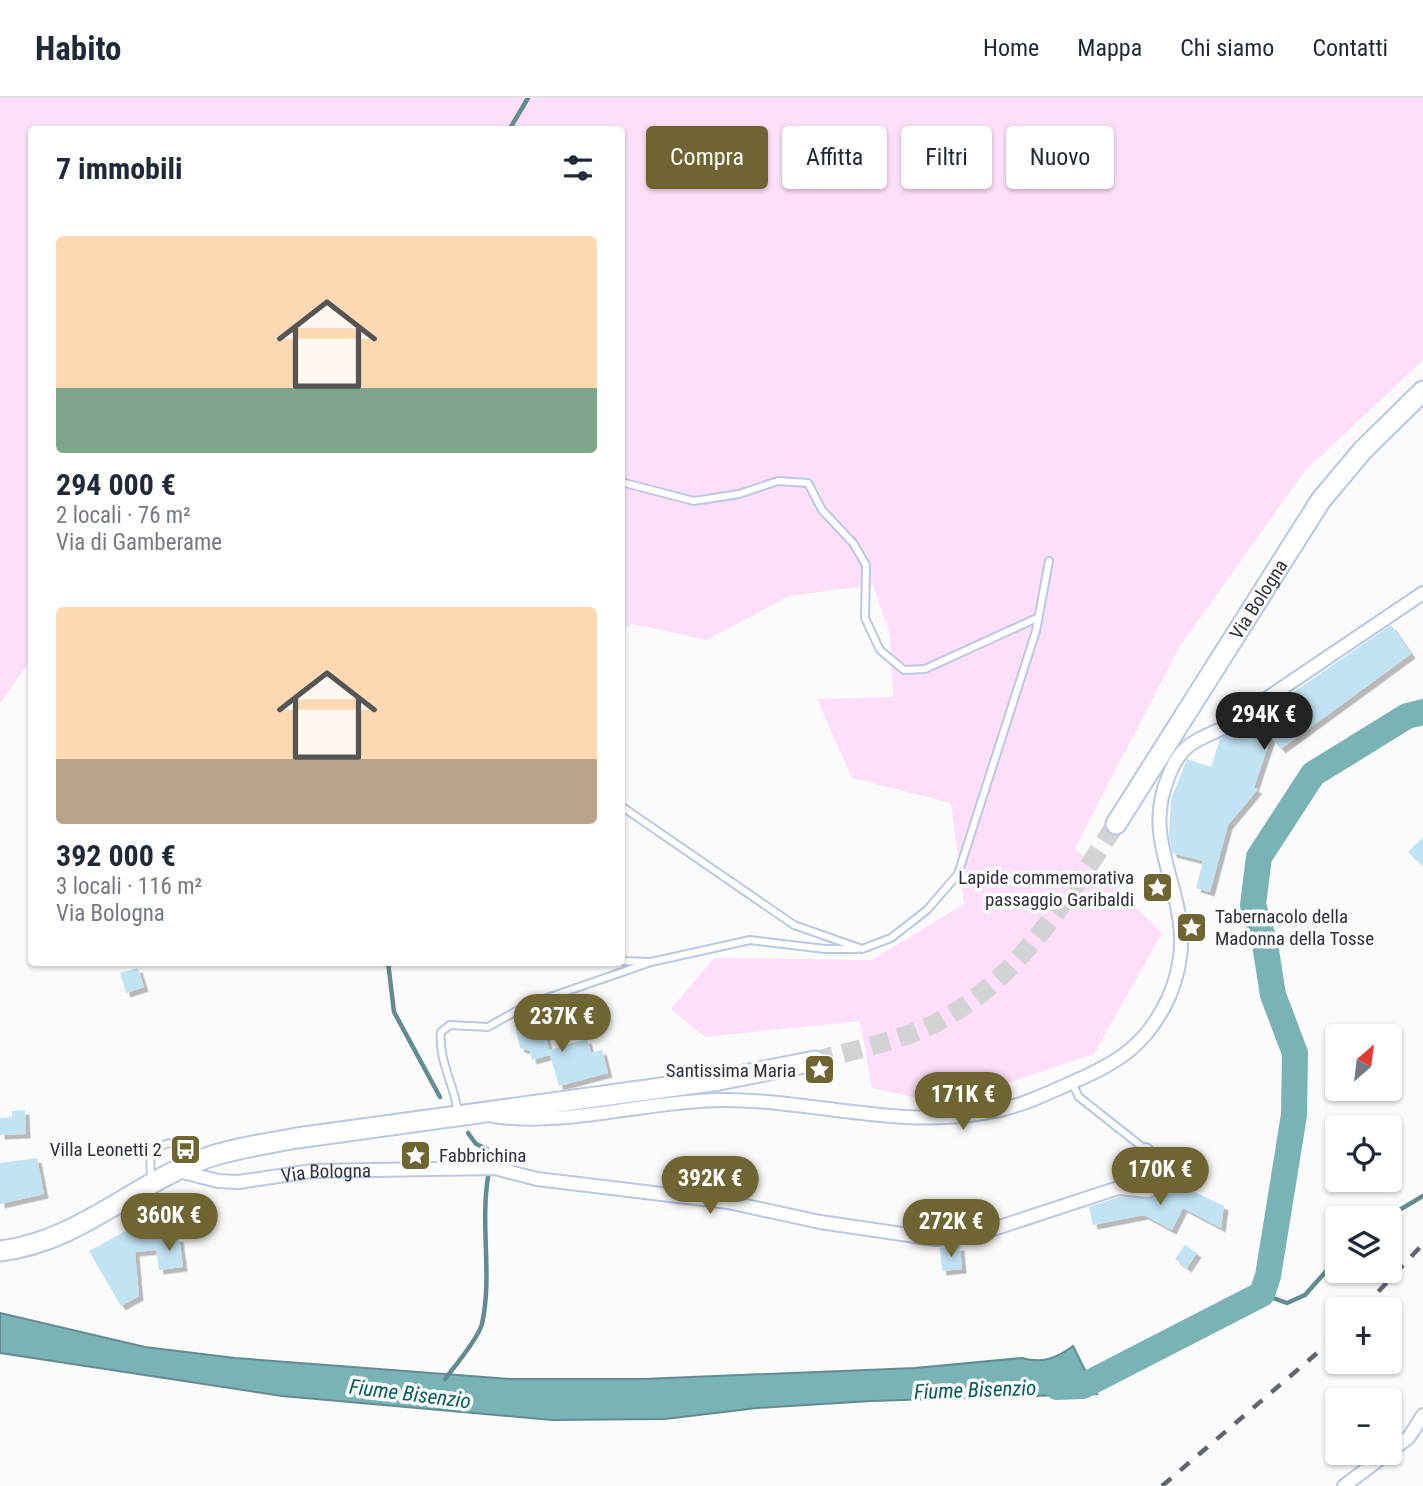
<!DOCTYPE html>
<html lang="it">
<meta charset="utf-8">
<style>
body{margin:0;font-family:"Roboto Condensed",sans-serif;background:#f2f2f3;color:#1f2937;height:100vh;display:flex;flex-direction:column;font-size:26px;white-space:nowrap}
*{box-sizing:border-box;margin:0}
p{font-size:23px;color:#747a83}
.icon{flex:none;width:38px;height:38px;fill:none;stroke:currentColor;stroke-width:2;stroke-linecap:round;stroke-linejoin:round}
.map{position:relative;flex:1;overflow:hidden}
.panel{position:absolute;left:28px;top:28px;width:597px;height:840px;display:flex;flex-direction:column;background:#fff;border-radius:7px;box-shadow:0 2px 5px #0004}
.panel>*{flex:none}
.guide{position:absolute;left:646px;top:28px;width:665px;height:63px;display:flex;gap:14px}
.needle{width:46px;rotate:28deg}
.tools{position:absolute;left:1325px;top:926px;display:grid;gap:14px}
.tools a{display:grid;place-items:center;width:77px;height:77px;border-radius:7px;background:#fff;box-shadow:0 2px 5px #0004;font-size:35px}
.price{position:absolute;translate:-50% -60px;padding:0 16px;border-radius:24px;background:#6e6532;color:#fff;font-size:23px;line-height:46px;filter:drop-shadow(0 2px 4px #0008)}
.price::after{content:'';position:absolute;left:50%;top:42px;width:21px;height:16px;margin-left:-10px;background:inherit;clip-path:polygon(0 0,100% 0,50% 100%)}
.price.current{background:#222;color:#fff}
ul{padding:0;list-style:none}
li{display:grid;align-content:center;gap:14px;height:371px;padding:0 28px}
li span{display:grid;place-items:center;height:217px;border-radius:7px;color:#555}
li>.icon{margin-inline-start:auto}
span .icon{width:126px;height:126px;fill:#fffc;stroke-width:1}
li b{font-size:30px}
h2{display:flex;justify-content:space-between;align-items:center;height:84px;padding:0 28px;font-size:30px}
.chip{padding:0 24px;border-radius:7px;background:#fff;box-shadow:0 2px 5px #0004;font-size:24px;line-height:63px}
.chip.current{background:#6e6532;color:#fff}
header{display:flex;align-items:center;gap:42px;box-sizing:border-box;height:98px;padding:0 35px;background:#fff;border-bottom:2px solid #e0e1e3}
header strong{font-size:33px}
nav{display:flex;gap:38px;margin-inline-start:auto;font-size:24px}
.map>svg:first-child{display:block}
.green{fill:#fddffa}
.water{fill:#7ab3b5;stroke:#638c91;stroke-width:2}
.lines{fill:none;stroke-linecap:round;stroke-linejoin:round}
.stream{stroke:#638c91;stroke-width:4.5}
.river{stroke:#7ab3b5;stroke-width:26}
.building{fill:#c2e3f4;filter:url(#shadow)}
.primary-tunnel{stroke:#d2d3d5;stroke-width:19;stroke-dasharray:19 10;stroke-linecap:butt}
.lane-casing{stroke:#bac8e4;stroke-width:10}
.street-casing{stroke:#bac8e4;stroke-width:16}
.primary-casing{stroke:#bac8e4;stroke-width:23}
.lane{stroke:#fff;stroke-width:6}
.street{stroke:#fff;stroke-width:12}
.primary{stroke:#fff;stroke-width:19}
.rail{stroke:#61656d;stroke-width:4.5;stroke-dasharray:12 12;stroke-linecap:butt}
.labels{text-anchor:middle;stroke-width:7;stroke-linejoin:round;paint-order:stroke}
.street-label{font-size:19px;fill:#2c323d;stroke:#fbfbfb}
.poi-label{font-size:19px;fill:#2c323d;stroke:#fbfbfb;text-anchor:end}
.water-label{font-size:21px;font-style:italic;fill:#065c5f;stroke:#fbfbfb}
</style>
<header>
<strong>Habito</strong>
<nav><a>Home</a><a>Mappa</a><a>Chi siamo</a><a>Contatti</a></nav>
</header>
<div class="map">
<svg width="1423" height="1388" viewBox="0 0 1423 1388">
<defs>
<filter id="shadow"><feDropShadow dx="4.5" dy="4.5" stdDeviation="0" flood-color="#0004"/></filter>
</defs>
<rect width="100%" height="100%" fill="#fbfbfb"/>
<path class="green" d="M0 0H1423V262L1304 374 1180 548 1075 750 1162 835 1094 956 945 1006 872 990 860 923 705 939 671 911 714 860 872 862 964 806 951 705 852 680 817 601 893 599 890 537 873 487 789 498 707 542 633 526 621 530V32H32L31 561 0 606Z"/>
<path class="water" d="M0 1215 145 1249 235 1260 511 1281H643L915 1270 1022 1260C1042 1266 1057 1260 1073 1248L1097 1296 871 1303 757 1310 665 1321 552 1322 282 1298 0 1255Z"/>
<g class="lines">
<g class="stream">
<path d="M509 32 528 0"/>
<path d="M388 864 394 914 440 999"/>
<path d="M468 1035 476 1046 487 1051 490 1063"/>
<path d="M1386 1120 1423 1098"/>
<path d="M1262 1196 1287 1205 1305 1197 1337 1161"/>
<path d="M445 1281C455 1268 478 1241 482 1226 493 1176 479 1124 489 1074"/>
</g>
<path class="river" d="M1057 1289 1083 1288 1262 1196 1268 1178 1294 1017 1295 955 1273 897 1265 846 1253 807 1259 759 1313 676 1407 618 1423 614"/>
</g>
<g class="building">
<path d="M1391 527 1411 556 1281 651 1271 639 1254 690 1258 691 1228 727 1210 794 1196 790 1203 763 1172 755 1169 737 1171 701 1187 661 1211 669 1220 641 1244 626 1243 629Z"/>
<path d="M1423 739V768L1408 754Z"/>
<path d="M138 870 144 889 126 895 120 875Z"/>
<path d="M542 920 549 952 587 941 591 955 602 952 608 975 559 988 550 957 532 962 530 953 520 950 515 926Z"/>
<path d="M25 1012 26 1036 0 1037V1020L12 1019V1013Z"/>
<path d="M1140 1059 1151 1080 1146 1084 1126 1082 1120 1074Z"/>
<path d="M37 1060 44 1096 0 1106V1065Z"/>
<path d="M1169 1082 1224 1108 1221 1130 1183 1110 1172 1132 1144 1117 1093 1127 1089 1109 1119 1099 1154 1100 1165 1091Z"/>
<path d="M192 1098 195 1122 178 1124 175 1100Z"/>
<path d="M154 1127 156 1152 135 1154 139 1198 121 1208 89 1153 133 1129Z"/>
<path d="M179 1139 183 1169 159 1172 155 1141Z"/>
<path d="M1185 1147 1197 1155 1187 1170 1175 1161Z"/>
<path d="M960 1148 962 1171 942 1173 940 1150Z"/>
</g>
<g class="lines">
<path class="primary-tunnel" d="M815 963C860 950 912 941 952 916 1024 872 1071 795 1116 726"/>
<defs>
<g id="lane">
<path d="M621 384 694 403 739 396 778 383 808 385 822 412 853 445 866 467 865 520 880 552 904 572 925 571 1039 519"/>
<path d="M621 708 794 827 862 851 891 840 927 812 958 776 1036 533 1049 463"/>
<path d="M621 863 651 864 750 842 825 851H857"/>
<path d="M1072 985 1079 999 1146 1052"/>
<path d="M458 1014C454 986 438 962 441 934L450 927 488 929 527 907 651 864"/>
<path d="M151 1082 150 1056C168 1039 184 1042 201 1060"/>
</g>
<g id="street">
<path d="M493 1018C568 1029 644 1003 720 1002 811 1001 903 1033 994 1013 1022 1008 1048 995 1073 984 1120 964 1147 946 1169 899 1177 880 1182 857 1181 837 1178 778 1143 737 1169 677 1173 667 1178 657 1186 650 1196 641 1211 636 1223 630L1423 495"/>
<path id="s1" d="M179 1073 218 1083 239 1084 312 1073 495 1070 537 1081 728 1104 820 1124 936 1141 975 1137 1118 1090 1149 1093 1159 1085 1161 1076 1146 1052"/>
<path d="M1390 1354 1409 1339 1423 1317"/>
<path d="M1344 1388 1389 1354"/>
</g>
<g id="primary">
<path id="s2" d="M1116 726 1321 402 1363 352 1423 293"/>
<path d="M0 1153C78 1144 134 1086 203 1061 233 1050 266 1046 297 1040L719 982 815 963"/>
</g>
</defs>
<use href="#lane" class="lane-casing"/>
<use href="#street" class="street-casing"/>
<use href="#primary" class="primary-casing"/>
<use href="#lane" class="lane"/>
<use href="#street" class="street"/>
<use href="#primary" class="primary"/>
<g class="rail">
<path d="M1362 1211 1423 1146"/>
<path d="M1162 1388 1337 1238"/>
</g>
</g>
<defs>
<symbol id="sight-square" viewBox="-11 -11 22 22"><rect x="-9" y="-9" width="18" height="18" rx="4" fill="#6e6532" stroke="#fbfbfb"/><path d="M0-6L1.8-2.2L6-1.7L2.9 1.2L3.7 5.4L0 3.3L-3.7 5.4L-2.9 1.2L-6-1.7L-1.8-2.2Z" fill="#fff"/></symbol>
<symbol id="bus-square" viewBox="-11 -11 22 22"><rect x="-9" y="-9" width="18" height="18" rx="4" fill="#6e6532" stroke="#fbfbfb"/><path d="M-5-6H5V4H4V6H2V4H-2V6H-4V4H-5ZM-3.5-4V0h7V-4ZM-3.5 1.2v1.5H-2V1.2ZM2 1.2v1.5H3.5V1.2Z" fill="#fff"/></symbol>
</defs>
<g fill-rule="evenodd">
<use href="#sight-square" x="1140" y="772" width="35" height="35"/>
<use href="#sight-square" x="1174" y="812" width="35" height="35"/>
<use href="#sight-square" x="802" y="954" width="35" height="35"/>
<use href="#bus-square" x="168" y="1034" width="35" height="35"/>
<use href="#sight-square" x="398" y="1040" width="35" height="35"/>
</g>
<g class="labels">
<g class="street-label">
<text dy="7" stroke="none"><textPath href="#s2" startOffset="266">Via Bologna</textPath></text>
<text dy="7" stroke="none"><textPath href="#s1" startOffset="149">Via Bologna</textPath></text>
</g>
<g class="poi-label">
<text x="1134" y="786">Lapide commemorativa<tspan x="1134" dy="22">passaggio Garibaldi</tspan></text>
<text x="1215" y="825" text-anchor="start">Tabernacolo della<tspan x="1215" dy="22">Madonna della Tosse</tspan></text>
<text x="796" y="979">Santissima Maria</text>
<text x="162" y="1058">Villa Leonetti 2</text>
<text x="439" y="1064" text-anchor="start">Fabbrichina</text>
</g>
<g class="water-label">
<text transform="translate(975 1292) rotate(-2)" y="7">Fiume Bisenzio</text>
<text transform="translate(410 1296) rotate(7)" y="7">Fiume Bisenzio</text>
</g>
</g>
</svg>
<div class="tools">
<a><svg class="needle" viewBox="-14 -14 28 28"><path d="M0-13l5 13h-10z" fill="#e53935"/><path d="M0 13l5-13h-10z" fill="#747a83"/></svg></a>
<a><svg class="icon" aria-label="locate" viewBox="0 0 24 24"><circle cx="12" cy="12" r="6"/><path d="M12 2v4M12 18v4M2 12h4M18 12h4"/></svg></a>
<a><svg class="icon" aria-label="layers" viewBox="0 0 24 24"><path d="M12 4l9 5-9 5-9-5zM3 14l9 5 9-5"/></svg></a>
<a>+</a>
<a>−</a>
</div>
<b class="price current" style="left:1264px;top:654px">294K €</b>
<b class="price" style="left:562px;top:956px">237K €</b>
<b class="price" style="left:963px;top:1034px">171K €</b>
<b class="price" style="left:1160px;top:1109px">170K €</b>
<b class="price" style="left:710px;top:1118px">392K €</b>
<b class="price" style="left:169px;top:1155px">360K €</b>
<b class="price" style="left:951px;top:1161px">272K €</b>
<div class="guide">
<a class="chip current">Compra</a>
<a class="chip">Affitta</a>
<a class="chip">Filtri</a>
<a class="chip">Nuovo</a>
</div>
<section class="panel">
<h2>7 immobili<svg class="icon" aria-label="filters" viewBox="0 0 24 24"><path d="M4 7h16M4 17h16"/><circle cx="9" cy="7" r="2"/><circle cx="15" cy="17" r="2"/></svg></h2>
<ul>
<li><span style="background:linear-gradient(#ffd9b3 70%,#7fa58c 0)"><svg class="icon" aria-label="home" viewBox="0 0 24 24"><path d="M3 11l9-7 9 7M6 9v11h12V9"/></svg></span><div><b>294 000 €</b><p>2 locali · 76 m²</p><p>Via di Gamberame</p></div></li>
<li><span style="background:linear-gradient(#ffd9b3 70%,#b9a48a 0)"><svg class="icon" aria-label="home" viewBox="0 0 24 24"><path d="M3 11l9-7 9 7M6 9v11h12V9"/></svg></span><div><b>392 000 €</b><p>3 locali · 116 m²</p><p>Via Bologna</p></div></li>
</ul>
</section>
</div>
